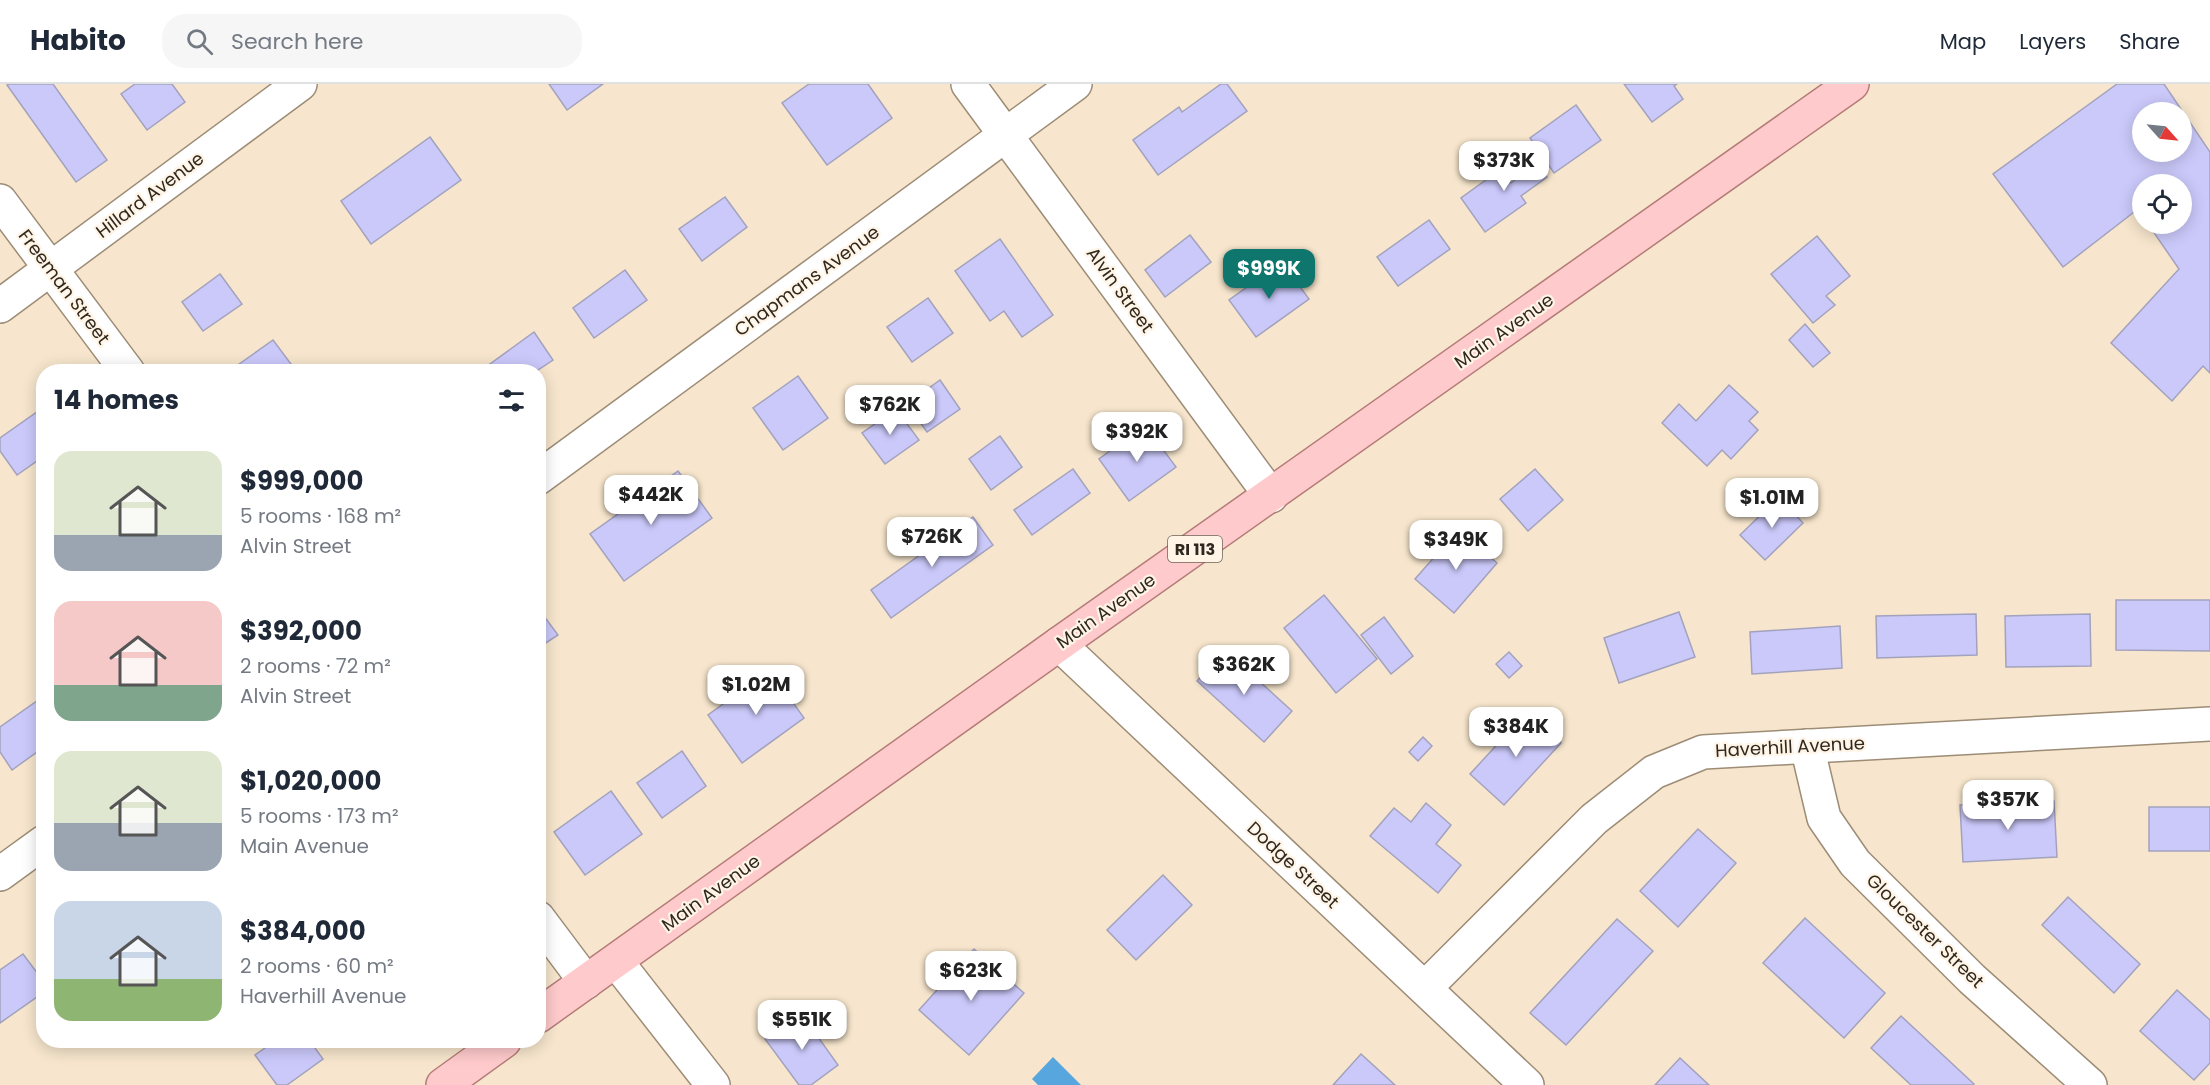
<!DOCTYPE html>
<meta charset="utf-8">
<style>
body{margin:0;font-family:Poppins,sans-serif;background:#f6f6f7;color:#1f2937;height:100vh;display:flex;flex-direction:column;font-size:22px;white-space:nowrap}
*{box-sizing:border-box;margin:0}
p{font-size:20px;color:#747a83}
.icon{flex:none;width:33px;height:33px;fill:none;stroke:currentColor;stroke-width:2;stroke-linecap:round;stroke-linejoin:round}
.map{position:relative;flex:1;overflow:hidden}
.details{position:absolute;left:36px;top:280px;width:510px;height:684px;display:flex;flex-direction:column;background:#fff;border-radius:24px;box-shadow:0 3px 15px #0003}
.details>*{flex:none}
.needle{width:39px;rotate:117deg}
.buttons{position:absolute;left:2132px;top:18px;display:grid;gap:12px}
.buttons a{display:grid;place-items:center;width:60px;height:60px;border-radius:50%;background:#fff;box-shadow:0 3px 15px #0003;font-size:30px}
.price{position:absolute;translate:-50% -51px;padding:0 14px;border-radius:12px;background:#fff;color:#222;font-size:20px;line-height:39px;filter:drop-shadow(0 2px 3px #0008)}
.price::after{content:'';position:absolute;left:50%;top:36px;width:18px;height:14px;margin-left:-9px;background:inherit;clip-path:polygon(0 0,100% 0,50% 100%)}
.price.current{background:#0f766e;color:#fff}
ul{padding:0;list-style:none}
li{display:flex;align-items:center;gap:18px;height:150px;padding:0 18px}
li span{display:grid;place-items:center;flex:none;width:168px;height:120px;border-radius:18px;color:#555}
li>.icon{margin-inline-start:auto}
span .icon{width:72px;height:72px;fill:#fffc;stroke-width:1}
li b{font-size:26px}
h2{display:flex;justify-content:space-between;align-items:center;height:72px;padding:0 18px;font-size:26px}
header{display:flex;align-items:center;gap:36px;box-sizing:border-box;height:84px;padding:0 30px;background:#fff;border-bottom:2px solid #e0e1e3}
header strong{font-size:28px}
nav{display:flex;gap:33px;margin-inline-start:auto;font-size:21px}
.search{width:420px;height:54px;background:#f6f6f7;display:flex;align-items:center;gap:15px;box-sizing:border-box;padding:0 21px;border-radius:24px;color:#747a83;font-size:22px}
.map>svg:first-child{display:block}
.water{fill:#57a6de}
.building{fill:#cbc9fa;stroke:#a3a2bd;stroke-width:1.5;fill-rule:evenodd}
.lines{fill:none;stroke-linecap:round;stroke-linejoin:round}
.street-casing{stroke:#9d8c76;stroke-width:36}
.primary-casing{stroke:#b57b78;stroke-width:36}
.street{stroke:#fff;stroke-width:33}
.primary{stroke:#fecacb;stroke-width:33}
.labels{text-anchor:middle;stroke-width:4.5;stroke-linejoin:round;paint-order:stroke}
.shield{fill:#fff4e5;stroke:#6d655a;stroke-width:1.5}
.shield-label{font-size:16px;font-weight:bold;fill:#2e281e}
.street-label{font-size:18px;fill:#2e281e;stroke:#fff4e5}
</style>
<header>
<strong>Habito</strong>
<div class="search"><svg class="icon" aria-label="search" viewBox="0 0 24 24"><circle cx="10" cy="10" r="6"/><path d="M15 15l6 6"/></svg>Search here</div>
<nav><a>Map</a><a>Layers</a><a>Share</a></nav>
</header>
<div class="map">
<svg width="2210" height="1001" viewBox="0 0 2210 1001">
<rect width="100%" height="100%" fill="#f7e6cd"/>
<path class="water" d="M1053 973 1081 1001H1038L1032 995Z"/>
<g class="building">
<path d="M9 0H53L107 76 76 98 7 1Z"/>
<path d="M135 0H172L185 18 147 46 121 10Z"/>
<path d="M549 0H603L567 26Z"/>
<path d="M809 0H868L892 34 827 81 782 19Z"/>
<path d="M1221 0H1227L1247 27 1158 91 1133 56 1179 23 1182 28Z"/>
<path d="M1624 0H1677L1674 2 1683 15 1652 38Z"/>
<path d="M2117 0H2164L2210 68V289L2203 282 2172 317 2111 259 2179 185 2148 140H2181V100H2142V131L2138 125 2063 183 1993 90ZM2142 28H2181V68H2142Z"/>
<path d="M1576 21 1601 56 1554 89 1530 54Z"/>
<path d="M430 53 461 96 371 160 341 117Z"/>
<path d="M1527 64 1547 93 1521 112 1526 119 1485 148 1461 114 1501 85 1511 99 1521 91 1510 76Z"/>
<path d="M725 113 747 143 702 177 679 145Z"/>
<path d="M1429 136 1450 165 1398 202 1377 173Z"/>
<path d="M1190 151 1211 178 1165 213 1145 186Z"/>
<path d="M1817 152 1850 192 1826 212 1835 221 1813 239 1771 190Z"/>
<path d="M1000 155 1053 231 1022 253 1004 227 990 237 955 187Z"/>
<path d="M1282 178 1309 215 1256 253 1229 216Z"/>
<path d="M625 186 647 216 594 254 573 224Z"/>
<path d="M220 190 242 220 203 247 182 218Z"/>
<path d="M928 214 953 249 912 278 887 243Z"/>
<path d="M1805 240 1830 269 1813 283 1789 256Z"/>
<path d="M534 248 553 276 535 288H479Z"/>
<path d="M273 256 294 284 288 288H228Z"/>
<path d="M798 292 828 334 783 366 753 324Z"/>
<path d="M940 296 960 325 927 348 907 320Z"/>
<path d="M1729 301 1758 328 1749 337 1758 346 1731 375 1722 366 1707 382 1662 339 1679 320 1696 337Z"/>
<path d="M44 323V372L17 391 0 367V354Z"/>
<path d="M896 325 919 356 885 380 862 349Z"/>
<path d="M1145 341 1176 383 1129 417 1099 375Z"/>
<path d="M1000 352 1022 383 991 406 969 375Z"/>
<path d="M1073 385 1090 409 1032 451 1014 426Z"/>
<path d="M1535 385 1563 416 1528 447 1500 415Z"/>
<path d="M678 387 712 434 624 497 590 450Z"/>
<path d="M1779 413 1803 439 1765 476 1740 451Z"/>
<path d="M973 433 993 461 891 534 871 506Z"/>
<path d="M1459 445 1497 479 1454 529 1415 495Z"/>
<path d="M1324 511 1377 575 1336 609 1284 544Z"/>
<path d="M2116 516H2210V567L2116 566Z"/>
<path d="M538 524 558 551 538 564Z"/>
<path d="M1679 528 1695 573 1619 599 1604 554Z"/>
<path d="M1976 530 1977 571 1877 574 1876 532Z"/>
<path d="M2090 530 2091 582 2006 583 2005 532Z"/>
<path d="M1384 533 1413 572 1391 590 1361 551Z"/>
<path d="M1840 542 1842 584 1752 590 1750 548Z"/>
<path d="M1225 566 1292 627 1264 658 1197 597Z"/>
<path d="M1509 568 1522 582 1509 594 1496 580Z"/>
<path d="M770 586 804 634 742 679 708 631Z"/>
<path d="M44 612V663L12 686 0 668V643Z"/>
<path d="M1527 628 1561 659 1504 721 1470 690Z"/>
<path d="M1423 653 1432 662 1418 677 1409 668Z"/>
<path d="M682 667 706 702 662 734 637 699Z"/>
<path d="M611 707 642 750 585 791 554 748Z"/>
<path d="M2054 717 2057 773 1963 778 1960 721Z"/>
<path d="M1426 719 1451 741 1436 760 1461 781 1438 809 1370 752 1394 724 1411 738Z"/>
<rect x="2149" y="723" width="61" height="44"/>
<path d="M1698 745 1736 779 1678 843 1640 807Z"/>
<path d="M1163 791 1192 821 1136 876 1107 846Z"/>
<path d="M2068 813 2140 880 2114 909 2042 841Z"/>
<path d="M1805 834 1885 909 1844 954 1763 879Z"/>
<path d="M1617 835 1653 867 1566 961 1530 929Z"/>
<path d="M974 865 1024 909 969 971 919 926Z"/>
<path d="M23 870 44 898V908L0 939V886Z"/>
<path d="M2177 906 2210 936V979L2194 996 2140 947Z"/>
<path d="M801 929 838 981 811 1001H799L765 955Z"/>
<path d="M1901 932 1974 1000 1973 1001H1911L1871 964Z"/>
<path d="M275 957H310L323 975 287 1001H277L255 971Z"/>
<path d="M1361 970 1395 1001H1333Z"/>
<path d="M1680 974 1709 1001H1655Z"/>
</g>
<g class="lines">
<defs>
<g id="street">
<path d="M968 0 1271 412"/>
<path d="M0 117 128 288"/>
<path d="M0 222 300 0"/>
<path d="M538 394 1075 0"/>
<path d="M1059 560 1527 1001"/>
<path d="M1807 662 1824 734 1855 779 1972 895 2090 1001"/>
<path d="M0 790 44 758"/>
<path d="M538 834 586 898"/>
<path d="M616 877 713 1001"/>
<path d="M1425 904 1594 735 1654 688 1703 668 2210 640"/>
</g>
<g id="primary">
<path d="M538 932 1059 560 1852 0"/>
<path d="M443 1001 504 957"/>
</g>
</defs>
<use href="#street" class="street-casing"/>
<use href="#primary" class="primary-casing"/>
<use href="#street" class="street"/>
<use href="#primary" class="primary"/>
</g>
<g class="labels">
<rect class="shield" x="1168" y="452" width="54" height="26" rx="4.5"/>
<g class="shield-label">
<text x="1195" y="471">RI 113</text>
</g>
<g class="street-label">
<text transform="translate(150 111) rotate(-37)" y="6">Hillard Avenue</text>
<text transform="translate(807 197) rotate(-36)" y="6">Chapmans Avenue</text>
<text transform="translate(64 203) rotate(53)" y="6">Freeman Street</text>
<text transform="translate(1120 206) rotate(54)" y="6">Alvin Street</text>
<text transform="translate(1504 247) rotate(-35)" y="6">Main Avenue</text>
<text transform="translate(1106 527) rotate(-35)" y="6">Main Avenue</text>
<text transform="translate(1790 663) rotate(-3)" y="6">Haverhill Avenue</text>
<text transform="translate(1293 781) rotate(43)" y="6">Dodge Street</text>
<text transform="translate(711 809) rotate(-36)" y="6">Main Avenue</text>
<text transform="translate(1925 847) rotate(44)" y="6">Gloucester Street</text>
</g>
</g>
</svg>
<div class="buttons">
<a><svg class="needle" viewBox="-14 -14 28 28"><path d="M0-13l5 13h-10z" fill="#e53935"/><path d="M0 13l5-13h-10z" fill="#747a83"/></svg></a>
<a><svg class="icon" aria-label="locate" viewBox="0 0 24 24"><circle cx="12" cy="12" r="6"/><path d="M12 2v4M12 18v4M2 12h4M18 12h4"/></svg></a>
</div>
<b class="price" style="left:1504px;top:108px">$373K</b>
<b class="price current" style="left:1269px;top:216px">$999K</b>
<b class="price" style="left:890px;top:352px">$762K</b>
<b class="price" style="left:1137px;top:379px">$392K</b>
<b class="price" style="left:651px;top:442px">$442K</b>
<b class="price" style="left:1772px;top:445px">$1.01M</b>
<b class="price" style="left:932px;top:484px">$726K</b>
<b class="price" style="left:1456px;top:487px">$349K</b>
<b class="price" style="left:1244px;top:612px">$362K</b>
<b class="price" style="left:756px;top:632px">$1.02M</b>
<b class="price" style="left:1516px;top:674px">$384K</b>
<b class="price" style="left:2008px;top:747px">$357K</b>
<b class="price" style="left:971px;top:918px">$623K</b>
<b class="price" style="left:802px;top:967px">$551K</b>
<section class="details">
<h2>14 homes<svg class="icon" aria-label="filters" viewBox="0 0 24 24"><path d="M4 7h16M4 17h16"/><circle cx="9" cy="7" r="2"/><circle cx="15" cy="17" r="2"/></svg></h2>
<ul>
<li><span style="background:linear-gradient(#dfe7d0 70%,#9aa5b1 0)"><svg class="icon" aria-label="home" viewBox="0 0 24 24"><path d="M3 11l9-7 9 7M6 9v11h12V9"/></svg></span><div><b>$999,000</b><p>5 rooms · 168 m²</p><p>Alvin Street</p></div></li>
<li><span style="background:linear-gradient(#f6c9c9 70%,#7fa58c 0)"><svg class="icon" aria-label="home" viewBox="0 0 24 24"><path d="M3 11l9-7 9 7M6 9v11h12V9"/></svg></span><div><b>$392,000</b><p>2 rooms · 72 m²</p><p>Alvin Street</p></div></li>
<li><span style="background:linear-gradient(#dfe7d0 60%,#9aa5b1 0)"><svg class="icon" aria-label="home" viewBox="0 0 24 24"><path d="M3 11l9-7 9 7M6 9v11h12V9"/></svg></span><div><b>$1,020,000</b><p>5 rooms · 173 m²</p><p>Main Avenue</p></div></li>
<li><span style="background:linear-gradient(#c9d6e8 65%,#8fb573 0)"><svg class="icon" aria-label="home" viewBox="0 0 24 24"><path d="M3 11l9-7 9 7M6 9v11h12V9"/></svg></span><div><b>$384,000</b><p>2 rooms · 60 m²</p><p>Haverhill Avenue</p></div></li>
</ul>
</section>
</div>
